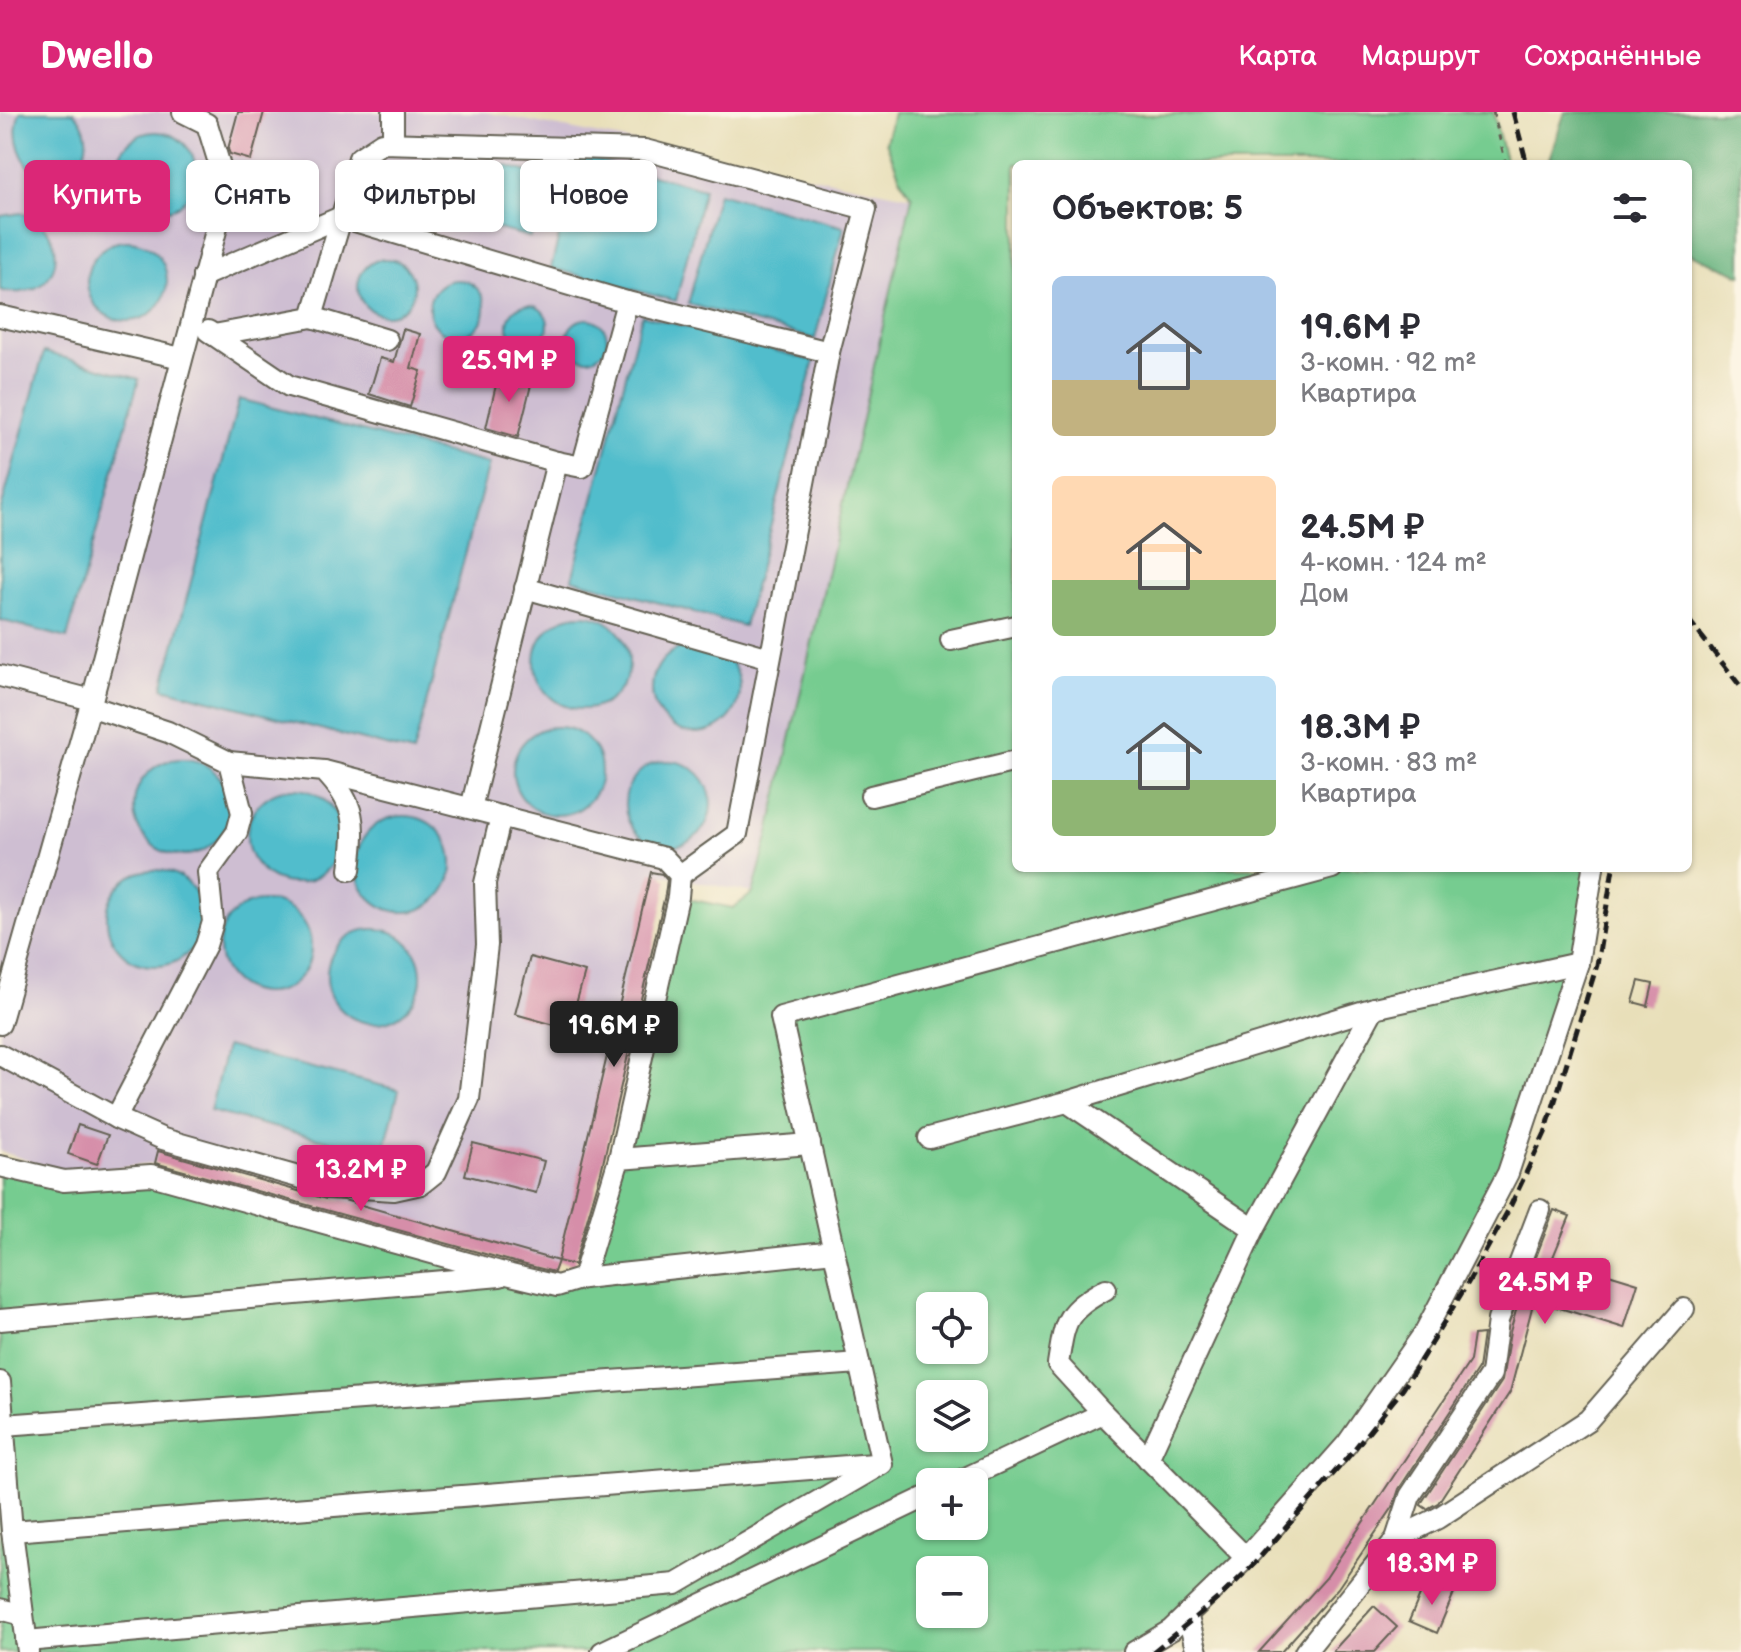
<!DOCTYPE html>
<html lang="ru">
<meta charset="utf-8">
<style>
body{margin:0;font-family:"Balsamiq Sans",sans-serif;background:#f7f7f7;color:#2b2b33;height:100vh;display:flex;flex-direction:column;font-size:30px;white-space:nowrap}
*{box-sizing:border-box;margin:0}
p{font-size:26px;color:#7c7c81}
.icon{flex:none;width:44px;height:44px;fill:none;stroke:currentColor;stroke-width:2;stroke-linecap:round;stroke-linejoin:round}
.map{position:relative;flex:1;overflow:hidden}
.side{position:absolute;left:1012px;top:48px;width:680px;height:712px;display:flex;flex-direction:column;background:#fff;border-radius:12px;box-shadow:0 2px 6px #0004}
.side>*{flex:none}
.banner{position:absolute;left:24px;top:48px;width:760px;height:72px;display:flex;gap:16px}
.tools{position:absolute;left:916px;top:1180px;display:grid;gap:16px}
.tools a{display:grid;place-items:center;width:72px;height:72px;border-radius:12px;background:#fff;box-shadow:0 2px 6px #0004;font-size:40px}
.price{position:absolute;translate:-50% -68px;padding:0 18px;border-radius:8px;background:#db2777;color:#fff;font-size:26px;line-height:52px;filter:drop-shadow(0 2px 4px #0008)}
.price::after{content:'';position:absolute;left:50%;top:48px;width:24px;height:18px;margin-left:-12px;background:inherit;clip-path:polygon(0 0,100% 0,50% 100%)}
.price.selected{background:#222;color:#fff}
ul{padding:0;list-style:none}
li{display:flex;align-items:center;gap:24px;height:200px;padding:0 40px}
li span{display:grid;place-items:center;flex:none;width:224px;height:160px;border-radius:12px;color:#555}
li>.icon{margin-inline-start:auto}
span .icon{width:96px;height:96px;fill:#fffc;stroke-width:1}
li b{font-size:34px}
h2{display:flex;justify-content:space-between;align-items:center;height:96px;padding:0 40px;font-size:34px}
.pill{padding:0 28px;border-radius:12px;background:#fff;box-shadow:0 2px 6px #0004;font-size:28px;line-height:72px}
.pill.selected{background:#db2777;color:#fff}
header{display:flex;align-items:center;gap:48px;box-sizing:border-box;height:112px;padding:0 40px;background:#db2777;color:#fff}
header strong{font-size:38px}
nav{display:flex;gap:44px;margin-inline-start:auto;font-size:28px}
.map>svg:first-child{display:block}
.industrial{fill:#cebed2}
.green{fill:#76cc90;stroke:#497456;stroke-width:2;fill-rule:evenodd}
.forest{fill:#60b07a;stroke:#3e664b;stroke-width:2}
.water{fill:#51bdcc;stroke:#366c74;stroke-width:2}
.building{fill:#d68ea9}
.lines{fill:none;stroke-linecap:round;stroke-linejoin:round}
.minor-casing{stroke:#636053;stroke-width:24}
.path{stroke:#636053;stroke-width:3;stroke-dasharray:6 6;stroke-linecap:butt}
.minor{stroke:#fff;stroke-width:20}
.rail{stroke:#1c1c1c;stroke-width:5;stroke-dasharray:12 6;stroke-linecap:butt}
</style>
<header>
<strong>Dwello</strong>
<nav><a>Карта</a><a>Маршрут</a><a>Сохранённые</a></nav>
</header>
<div class="map">
<svg width="1741" height="1540" viewBox="0 0 1741 1540">
<rect width="100%" height="100%" fill="#fcf5e5"/>
<filter id="ink" filterUnits="userSpaceOnUse"><feTurbulence type="fractalNoise" baseFrequency=".0125" numOctaves="2"/><feDisplacementMap in="SourceGraphic" scale="16" xChannelSelector="R" yChannelSelector="G"/><feConvolveMatrix kernelMatrix="1 2 1 2 8 2 1 2 1" color-interpolation-filters="sRGB"/></filter>
<filter id="wash" filterUnits="userSpaceOnUse"><feTurbulence type="fractalNoise" baseFrequency=".006" numOctaves="4" result="noise"/><feDisplacementMap in="SourceGraphic" scale="32" xChannelSelector="R" yChannelSelector="G"/><feGaussianBlur stdDeviation="1.8" result="paint"/><feColorMatrix in="noise" values="0 0 0 0 0 0 0 0 0 0 0 0 0 0 0 0 0 1.4 0 .05"/><feComposite in="paint" operator="in"/></filter>
<g filter="url(#wash)">
<rect width="100%" height="100%" fill="#e8dfb9"/>
<path class="industrial" d="M0 0H485L912 85 768 725 753 781 651 760 558 1149 160 1036 154 1052 65 1061 0 1039Z"/>
<path class="green" d="M1071 0 1134 3 1493 0 1506 52H1016V756H1593L1578 851 1508 1061 1425 1220 1246 1446 1134 1540H0V1054L64 1069 151 1063 511 1163 583 1165 678 785 733 796 753 781 768 725 912 85 902 70 886 30 893 1ZM930 1194H974V1238H930ZM930 1282H974V1326H930ZM930 1370H974V1414H930ZM930 1458H974V1502H930Z"/>
<path class="forest" d="M1565 0H1741V163L1688 141V52L1549 47Z"/>
<g class="water">
<path d="M20 0H73C84 9 89 26 85 39 68 103 0 52 20 0Z"/>
<circle cx="156" cy="60" r="40"/>
<path d="M579 43 704 77 676 189 551 156Z"/>
<path d="M489 49 546 65 530 125 474 111Z"/>
<path d="M420 76 449 84 442 110 413 102Z"/>
<path d="M718 81 844 115 815 227 688 192Z"/>
<path d="M22 101C68 116 66 175 21 180 15 181 8 179 2 179L0 177V104Z"/>
<circle cx="127" cy="169" r="40"/>
<circle cx="386" cy="175" r="28"/>
<circle cx="457" cy="196" r="28"/>
<circle cx="528" cy="213" r="20"/>
<path d="M642 203 814 249 744 514 572 467Z"/>
<circle cx="587" cy="227" r="20"/>
<path d="M44 240 139 267 67 526 0 508V401Z"/>
<path d="M239 287 489 352 413 641 163 576Z"/>
<circle cx="582" cy="550" r="47"/>
<circle cx="696" cy="577" r="44"/>
<circle cx="557" cy="659" r="44"/>
<circle cx="182" cy="695" r="48"/>
<circle cx="668" cy="692" r="43"/>
<circle cx="294" cy="724" r="47"/>
<circle cx="404" cy="752" r="48"/>
<circle cx="155" cy="806" r="48"/>
<circle cx="265" cy="835" r="46"/>
<circle cx="374" cy="864" r="47"/>
<path d="M226 934 399 978 383 1043 210 999Z"/>
</g>
<g id="blocks">
<g class="building">
<path d="M238 0H264L251 48 230 42 228 37Z"/>
<path d="M403 217 420 222 411 256 421 259 410 295 369 282 380 246 394 250Z"/>
<path d="M499 260 532 269 518 325 486 316Z"/>
<path d="M651 760 662 762 667 768 665 783 601 1060 574 1153 558 1149Z"/>
<path d="M530 845 585 860 569 917 515 902Z"/>
<path d="M1639 869 1653 872 1648 894 1633 890Z"/>
<path d="M78 1013 108 1023 97 1052 68 1042Z"/>
<path d="M473 1031 544 1049 536 1081 465 1063Z"/>
<path d="M158 1039 326 1087 344 1088 558 1149 554 1160 514 1150 155 1051Z"/>
<path d="M1554 1098 1570 1104 1553 1145 1638 1171 1624 1216 1534 1188 1510 1280 1438 1391 1427 1397 1421 1393 1422 1390 1502 1269 1510 1220 1517 1195Z"/>
<path d="M1483 1222 1478 1257 1399 1377 1393 1395 1338 1476 1281 1540H1259L1326 1466 1470 1249 1474 1223Z"/>
<path d="M1426 1469 1454 1481 1437 1521 1409 1509Z"/>
<path d="M1374 1494 1397 1515 1374 1540H1332Z"/>
</g>
</g>
</g>
<g filter="url(#ink)">
<use href="#blocks" fill-opacity="0" stroke="#636053" stroke-width="2"/>
<g class="lines">
<defs>
<g id="minor">
<path d="M393 31V0"/>
<path d="M203 164 341 105 627 190"/>
<path d="M0 204 181 246"/>
<path d="M312 205 387 228"/>
<path d="M208 219 289 274 557 350"/>
<path d="M214 223 312 205 359 46 382 31 645 38 866 97 829 240"/>
<path d="M525 476 770 546"/>
<path d="M951 528 1016 514"/>
<path d="M0 564 92 588"/>
<path d="M90 594 168 620 229 650 242 701 237 720 208 760 213 810 206 833 116 1006"/>
<path d="M229 650 324 659C358 694 355 712 350 758"/>
<path d="M871 684 1016 649"/>
<path d="M471 696 557 350 582 355 627 190 829 240 737 722 680 763"/>
<path d="M0 912 92 588 227 77 207 12 183 0"/>
<path d="M0 943 116 1006 163 1027 330 1074 394 1078 421 1072 436 1060 469 987 487 833 485 771 501 704"/>
<path d="M1067 990 1254 1117"/>
<path d="M929 1026 1067 990 1374 896 1578 851"/>
<path d="M619 1047 810 1032"/>
<path d="M0 1054 64 1069 151 1063 511 1163 557 1174 583 1166 619 1047 678 785 680 763 664 746 324 659"/>
<path d="M583 1166 834 1139"/>
<path d="M0 1208 500 1164"/>
<path d="M0 1270 12 1419 28 1540"/>
<path d="M1103 1301 1058 1252C1065 1207 1065 1200 1106 1177"/>
<path d="M4 1313 859 1251"/>
<path d="M1148 1347 1254 1117 1374 896"/>
<path d="M957 1370 1103 1301 1246 1446"/>
<path d="M12 1419 874 1352"/>
<path d="M1396 1427 1438 1406 1588 1308 1684 1197"/>
<path d="M0 1497 23 1503"/>
<path d="M1187 1502 1197 1540"/>
<path d="M26 1529 676 1472 882 1352 781 905 1332 756"/>
<path d="M602 1540 930 1383"/>
<path d="M1134 1540 1171 1518 1246 1446 1347 1332 1425 1220 1508 1061 1578 851 1593 756"/>
<path d="M1305 1540 1396 1427 1410 1384 1491 1262 1498 1208 1540 1098"/>
</g>
</defs>
<use href="#minor" class="minor-casing"/>
<path class="path" d="M1493 0 1506 52"/>
<use href="#minor" class="minor"/>
<g class="rail">
<path d="M1513 0 1527 52"/>
<path d="M1688 507 1741 575"/>
<path d="M1153 1540 1222 1483 1254 1452 1347 1346 1403 1277 1469 1169 1509 1097 1545 1021 1597 853 1613 756"/>
</g>
</g>
</g>
</svg>
<div class="tools">
<a><svg class="icon" aria-label="locate" viewBox="0 0 24 24"><circle cx="12" cy="12" r="6"/><path d="M12 2v4M12 18v4M2 12h4M18 12h4"/></svg></a>
<a><svg class="icon" aria-label="layers" viewBox="0 0 24 24"><path d="M12 4l9 5-9 5-9-5zM3 14l9 5 9-5"/></svg></a>
<a>+</a>
<a>−</a>
</div>
<b class="price" style="left:509px;top:292px">25.9M ₽</b>
<b class="price selected" style="left:614px;top:957px">19.6M ₽</b>
<b class="price" style="left:361px;top:1101px">13.2M ₽</b>
<b class="price" style="left:1545px;top:1214px">24.5M ₽</b>
<b class="price" style="left:1432px;top:1495px">18.3M ₽</b>
<div class="banner">
<a class="pill selected">Купить</a>
<a class="pill">Снять</a>
<a class="pill">Фильтры</a>
<a class="pill">Новое</a>
</div>
<section class="side">
<h2>Объектов: 5<svg class="icon" aria-label="filters" viewBox="0 0 24 24"><path d="M4 7h16M4 17h16"/><circle cx="9" cy="7" r="2"/><circle cx="15" cy="17" r="2"/></svg></h2>
<ul>
<li><span style="background:linear-gradient(#a9c7e8 65%,#c2b280 0)"><svg class="icon" aria-label="home" viewBox="0 0 24 24"><path d="M3 11l9-7 9 7M6 9v11h12V9"/></svg></span><div><b>19.6M ₽</b><p>3-комн. · 92 m²</p><p>Квартира</p></div></li>
<li><span style="background:linear-gradient(#ffd9b3 65%,#8fb573 0)"><svg class="icon" aria-label="home" viewBox="0 0 24 24"><path d="M3 11l9-7 9 7M6 9v11h12V9"/></svg></span><div><b>24.5M ₽</b><p>4-комн. · 124 m²</p><p>Дом</p></div></li>
<li><span style="background:linear-gradient(#bfe0f5 65%,#8fb573 0)"><svg class="icon" aria-label="home" viewBox="0 0 24 24"><path d="M3 11l9-7 9 7M6 9v11h12V9"/></svg></span><div><b>18.3M ₽</b><p>3-комн. · 83 m²</p><p>Квартира</p></div></li>
</ul>
</section>
</div>
